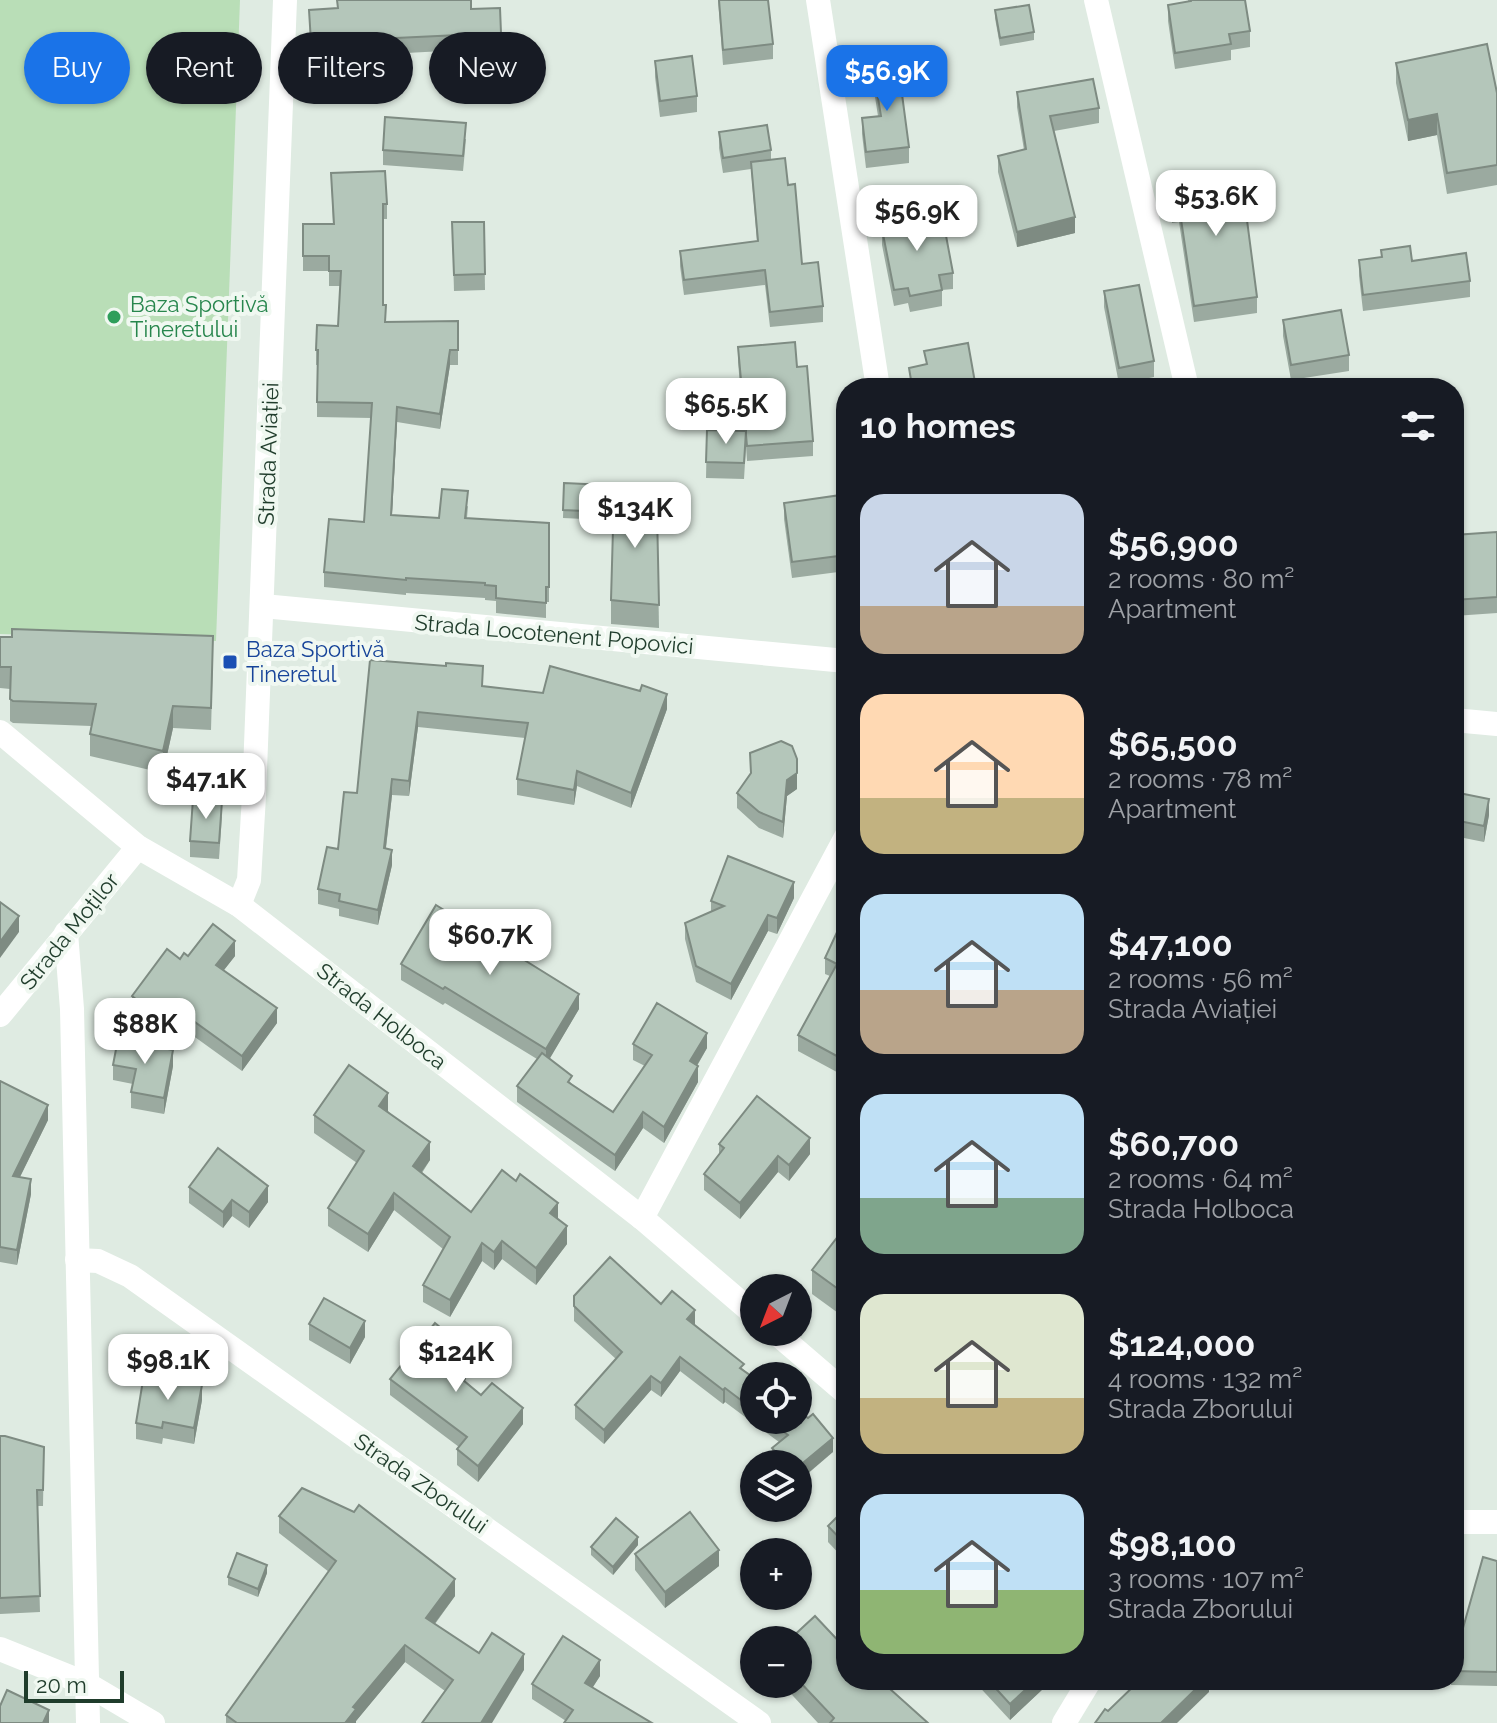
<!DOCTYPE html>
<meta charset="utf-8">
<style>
body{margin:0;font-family:Raleway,sans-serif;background:#20242c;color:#f1f3f6;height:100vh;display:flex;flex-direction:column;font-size:30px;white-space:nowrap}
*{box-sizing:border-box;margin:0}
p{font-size:26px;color:#9ea1a6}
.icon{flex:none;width:44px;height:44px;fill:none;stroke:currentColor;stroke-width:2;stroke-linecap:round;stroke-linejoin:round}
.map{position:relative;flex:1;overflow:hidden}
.details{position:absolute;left:836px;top:378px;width:628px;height:1312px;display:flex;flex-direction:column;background:#171b24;border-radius:32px;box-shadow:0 2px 6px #0004}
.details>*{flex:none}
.banner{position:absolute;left:24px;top:32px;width:692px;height:72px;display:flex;gap:16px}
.needle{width:52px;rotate:222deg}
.tools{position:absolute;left:740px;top:1274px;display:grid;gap:16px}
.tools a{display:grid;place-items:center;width:72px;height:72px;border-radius:50%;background:#171b24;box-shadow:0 2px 6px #0004;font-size:40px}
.scale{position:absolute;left:24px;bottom:20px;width:100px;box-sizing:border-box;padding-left:8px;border:4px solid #1f3c2b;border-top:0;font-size:22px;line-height:28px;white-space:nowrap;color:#1f3c2b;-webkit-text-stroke:6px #f0f8f1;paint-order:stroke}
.price{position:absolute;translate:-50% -68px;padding:0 18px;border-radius:16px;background:#fff;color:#222;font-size:26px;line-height:52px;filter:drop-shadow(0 2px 4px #0008)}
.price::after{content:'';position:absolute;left:50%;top:48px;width:24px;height:18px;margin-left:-12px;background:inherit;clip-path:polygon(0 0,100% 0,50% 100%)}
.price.on{background:#1a73e8;color:#fff}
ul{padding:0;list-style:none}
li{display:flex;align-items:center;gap:24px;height:200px;padding:0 24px}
li span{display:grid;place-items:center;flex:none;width:224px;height:160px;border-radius:24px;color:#555}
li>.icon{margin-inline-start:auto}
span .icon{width:96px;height:96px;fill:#fffc;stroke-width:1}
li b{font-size:34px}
h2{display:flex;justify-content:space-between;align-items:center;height:96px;padding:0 24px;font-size:34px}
.pill{padding:0 28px;border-radius:36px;background:#171b24;box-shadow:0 2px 6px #0004;font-size:28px;line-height:72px}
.pill.on{background:#1a73e8;color:#fff}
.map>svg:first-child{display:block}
.green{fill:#b9deb7}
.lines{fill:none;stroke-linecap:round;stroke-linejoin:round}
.minor{stroke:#fff;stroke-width:24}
.wall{fill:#9baaa0}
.shaded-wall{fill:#7e8b82}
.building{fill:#b4c6ba;stroke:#7e8b82;stroke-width:2}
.leisure-dot{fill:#2e9e5b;stroke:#f0f8f1;stroke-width:3}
.transit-dot{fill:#1a4fb4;stroke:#f0f8f1;stroke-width:3}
.labels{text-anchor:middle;stroke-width:8;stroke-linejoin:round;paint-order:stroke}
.leisure-label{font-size:22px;fill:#27864d;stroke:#f0f8f1;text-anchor:start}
.street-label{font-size:22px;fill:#1f3c2b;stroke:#f0f8f1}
.transit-label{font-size:22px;fill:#164399;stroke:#f0f8f1;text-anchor:start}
</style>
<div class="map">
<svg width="1497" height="1723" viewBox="0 0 1497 1723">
<rect width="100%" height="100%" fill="#dfebe2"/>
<path class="green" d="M0 0H240L216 641 0 634Z"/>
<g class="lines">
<g class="minor">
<path d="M818 0 878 388"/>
<path d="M1096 0 1187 388"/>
<path d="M263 606 846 661"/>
<path d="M1454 720 1497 724"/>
<path d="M0 732 138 847 239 905 642 1218 754 1314"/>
<path d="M239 905 249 880 254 796 285 0"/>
<path d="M66 933 72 1009 88 1723"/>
<path d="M0 1015 138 847"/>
<path d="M642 1218 846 837"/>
<path d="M77 1260 98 1261 130 1276 759 1723"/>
<path d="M775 1332 846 1393"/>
<path d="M1454 1522H1497"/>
<path d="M0 1649 87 1684 153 1723"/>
<path d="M1064 1723 1090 1680"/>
</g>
</g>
<g class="wall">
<path d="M718 0H768L773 44V59L723 65Z"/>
<path d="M1188 0H1245L1250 31V47L1231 50V60L1175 69 1168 21V5L1188 2Z"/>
<path d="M337 8 471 9 500 8 501 48 311 58 309 10Z"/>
<path d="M995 10 1034 32V40L1000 46 995 18Z"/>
<path d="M655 61 697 96V112L660 117 655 77Z"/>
<path d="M1396 63 1497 93V185L1447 194 1437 135 1408 141 1396 83Z"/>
<path d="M873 68 909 147V163L866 168 862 134V118L878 116 873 84Z"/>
<path d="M1017 92 1099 108V123L1054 131 1075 233 1017 247 998 172V156L1024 150 1017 107Z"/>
<path d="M719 132 771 150V159L788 185 802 264 823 306V322L770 327 765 285 684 295 680 266V251L757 241 751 169 723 173 719 148Z"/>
<path d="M466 139 463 171 383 165V150Z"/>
<path d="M331 173 387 204V219H383V305L386 322 458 321V365H450L440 429 397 422 392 515 439 518 468 506 467 518 549 523V602H546V618L496 613V601L485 600V598L406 593V595L324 587V572L364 522 371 418 317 417V365H316V350L338 326 341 286H329V271H303V224H333Z"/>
<path d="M1169 182 1257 297V313L1194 322 1179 222 1172 223 1169 198Z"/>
<path d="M894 217 934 228 953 273V289L942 290V306L910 312 908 303 894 306 882 245V229L894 227Z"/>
<path d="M452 222H484L485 290 454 291Z"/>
<path d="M1381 250 1470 281V297L1363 311 1359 276V260L1381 257Z"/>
<path d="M1104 291 1154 361V377L1119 384 1104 307Z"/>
<path d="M1283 320 1349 355V371L1291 380 1283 336Z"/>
<path d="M738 347 797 367 813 441V456L747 461 746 446 744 479 706 478 707 430 744 431 738 362Z"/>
<path d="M564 483 606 485 605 520 563 518Z"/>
<path d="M784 503 846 525V571L792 578 784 519Z"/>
<path d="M649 511 657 512 659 628 611 624V600Z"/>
<path d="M1497 532V613L1454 616V535Z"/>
<path d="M0 637 213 658 211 730 173 728 163 773 90 756V734L91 726 13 723 10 721V689L0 688Z"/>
<path d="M370 660 483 687 667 709 631 808 577 786 574 805 517 795V779L525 738 418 727 409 796 392 795 386 848 392 865 378 925 339 916V909L318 904V889L338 849 357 793Z"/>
<path d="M797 789 787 796 783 838 759 828 737 808V793Z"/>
<path d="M1454 792 1489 815 1484 842 1454 836Z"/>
<path d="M222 816 219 859 190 857V841Z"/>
<path d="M794 898 777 934 768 931 731 1000 696 982 685 939V923L711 912V901Z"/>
<path d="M846 933V1077L798 1051V1035L830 976 825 974V958Z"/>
<path d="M188 956H235L224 970 277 1023 242 1071 181 1027 177 1046 132 1011V996L180 959Z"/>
<path d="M401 964 579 1009 549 1059 572 1084 613 1112 645 1066 633 1060V1044L707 1048 697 1066 698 1082 664 1143 643 1128 615 1171 517 1102V1086L537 1059 445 1003 443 1005 401 980Z"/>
<path d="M113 1065 173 1066 164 1114 131 1108V1092L133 1084 113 1080Z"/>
<path d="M0 1081 48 1120 20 1177 31 1194 17 1265 0 1262Z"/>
<path d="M388 1111 430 1160 422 1173 471 1212 558 1219 567 1244 536 1285 502 1259 494 1270 482 1261 450 1317 423 1302V1285L443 1249 394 1210 368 1252 328 1226V1208L357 1163 314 1133V1115Z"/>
<path d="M719 1144 810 1154 789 1181 778 1172 740 1219 704 1190V1174L719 1155Z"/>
<path d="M189 1187 268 1202 249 1228 232 1216 223 1228 189 1203Z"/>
<path d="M846 1226V1316L845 1318 812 1294V1270Z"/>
<path d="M574 1296 661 1304 695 1324 694 1325 744 1370 754 1378V1420H798L833 1452 798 1464H774L772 1462V1448L779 1442 725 1402 723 1404 680 1371 661 1397 651 1390 604 1444 575 1419V1405L616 1359 574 1321Z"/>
<path d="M309 1324 365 1337 350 1364 309 1340Z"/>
<path d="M469 1367 466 1370V1379L465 1381 481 1395 523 1424 478 1482 457 1465V1449L459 1447 390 1395V1379Z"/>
<path d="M202 1400 194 1444 163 1438 162 1444 136 1439V1423Z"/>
<path d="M0 1436 44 1447 43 1506H37L40 1612 0 1614Z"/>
<path d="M846 1508V1561L828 1542V1526Z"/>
<path d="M279 1516 455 1596 435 1624 479 1653 524 1670 445 1691 405 1662 356 1721V1723H226V1715L329 1572 279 1533Z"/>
<path d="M638 1545 613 1575 591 1555V1547Z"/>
<path d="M635 1554 719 1566 665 1608 635 1570Z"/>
<path d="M1497 1561V1686L1451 1685V1680H1454V1660Z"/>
<path d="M267 1573 258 1597 228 1585V1577Z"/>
<path d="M798 1640 846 1680 928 1723H818L782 1684H798Z"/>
<path d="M600 1676 593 1687 566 1721 532 1699V1684Z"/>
<path d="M973 1680H1045V1687L1010 1720Z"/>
</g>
<g class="shaded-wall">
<path d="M1437 114V135L1408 141V120Z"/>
<path d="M1075 217V233L1017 247V232Z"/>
<path d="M450 350V365L440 429V414Z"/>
<path d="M397 407V422L391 530V515Z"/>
<path d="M667 694V709L631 808V793Z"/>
<path d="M173 706V728L163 773V751Z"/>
<path d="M418 712V727L409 796V781Z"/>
<path d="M797 759V789L787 796 783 838V822L787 780Z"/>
<path d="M577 771V786L574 805V790Z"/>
<path d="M392 779V795L384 863V848Z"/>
<path d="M1489 799V815L1484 842V826Z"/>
<path d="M392 850V865L378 925V910Z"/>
<path d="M794 882V898L777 934V918Z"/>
<path d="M768 915V931L731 1000V984Z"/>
<path d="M19 916V932L0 958V942Z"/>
<path d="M235 941V956L216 980V965Z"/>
<path d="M579 994V1009L546 1065V1049Z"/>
<path d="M277 1008V1023L242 1071V1056Z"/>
<path d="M181 1012V1027L177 1046V1032Z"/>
<path d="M707 1033V1048L690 1077V1061Z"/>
<path d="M173 1050V1066L164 1114V1098Z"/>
<path d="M698 1066V1082L664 1143V1127Z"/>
<path d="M388 1093V1111L379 1124V1106Z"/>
<path d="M48 1105V1120L13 1191V1176Z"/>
<path d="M643 1112V1128L615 1171V1155Z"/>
<path d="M810 1138V1154L789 1181V1165Z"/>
<path d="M430 1142V1160L413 1184V1166Z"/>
<path d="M778 1156V1172L740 1219V1203Z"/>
<path d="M31 1179V1194L17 1265V1250Z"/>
<path d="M268 1186V1202L249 1228V1212Z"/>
<path d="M394 1193V1210L368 1252V1234Z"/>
<path d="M232 1200V1216L223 1228V1212Z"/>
<path d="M558 1203V1221L550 1213Z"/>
<path d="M567 1226V1244L536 1285V1268Z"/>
<path d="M502 1241V1259L494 1270V1252Z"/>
<path d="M482 1243V1261L450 1317V1300Z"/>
<path d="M846 1293V1316L845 1318V1294Z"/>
<path d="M695 1310V1324L687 1333V1319Z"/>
<path d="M365 1321V1337L350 1364V1348Z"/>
<path d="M469 1351V1367L466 1370V1379L457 1391V1375L462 1360Z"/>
<path d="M680 1357V1371L661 1397V1383Z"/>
<path d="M651 1376V1390L604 1444V1430Z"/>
<path d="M202 1385V1400L194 1444V1428Z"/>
<path d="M725 1388V1402L723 1404V1390Z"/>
<path d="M523 1408V1424L478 1482V1466Z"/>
<path d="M833 1438V1452L798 1482V1467Z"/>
<path d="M638 1537V1545L613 1575V1567Z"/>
<path d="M719 1550V1566L665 1608V1592Z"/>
<path d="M267 1565V1573L258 1597V1589Z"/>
<path d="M455 1579V1596L426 1635V1618Z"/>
<path d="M405 1645V1662L356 1721V1723H345L353 1707Z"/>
<path d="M524 1654V1670L492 1723H481Z"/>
<path d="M600 1660V1676L585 1699V1683Z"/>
<path d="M1036 1680H1045V1687L1010 1720V1704Z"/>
<path d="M1205 1680H1209V1692L1177 1723H1161Z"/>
<path d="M49 1710V1723H43Z"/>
</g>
<g class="building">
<path d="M337 0H471V9L500 8 501 33 311 42 309 10 338 8Z"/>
<path d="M719 0H768L773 44 723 50Z"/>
<path d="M1191 0H1245L1250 31 1229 34 1231 44 1175 53 1168 5 1191 1Z"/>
<path d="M1029 5 1034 32 1000 38 995 10Z"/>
<path d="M1487 44 1497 93V165L1447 173 1437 114 1408 120 1396 63Z"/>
<path d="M692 56 697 96 660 101 655 61Z"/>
<path d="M898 64 909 147 866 152 862 118 881 116 873 68Z"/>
<path d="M1093 79 1099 108 1050 116 1075 217 1017 232 998 156 1026 149 1017 92Z"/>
<path d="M385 117 466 123 463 156 383 150Z"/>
<path d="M767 125 771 150 723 158 719 132Z"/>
<path d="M785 158 788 185 795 184 802 264 818 262 823 306 770 312 765 270 684 280 680 251 758 241 751 162Z"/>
<path d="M385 171 387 204H383V305H386L385 322 458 321V350H450L440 414 397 407 391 515 439 518 442 489 468 491 465 518 549 523V587H546V603L496 598V586L485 585V583L406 578V580L324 572 329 519 364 522 372 403 317 402 318 350H316L317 325 338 326 341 271H329V256H303V224H334L331 173Z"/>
<path d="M1241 174 1257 297 1194 306 1179 206 1172 207 1169 182Z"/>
<path d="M931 210 934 228 944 225 953 273 939 275 942 290 910 296 908 288 894 290 882 229 896 226 894 217Z"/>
<path d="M452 222H484L485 274 454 275Z"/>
<path d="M1410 246 1412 261 1466 253 1470 281 1363 295 1359 260 1382 257 1381 250Z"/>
<path d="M1139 285 1154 361 1119 368 1104 291Z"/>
<path d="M1341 310 1349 355 1291 365 1283 320Z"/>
<path d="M795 342 797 367 807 366 813 441 747 446 738 347Z"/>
<path d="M968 343 976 388H897L896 383 911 380 909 368 927 364 924 351Z"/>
<path d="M707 430 746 431 744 463 706 462Z"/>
<path d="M564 483 606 485 605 512 563 510Z"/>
<path d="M614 493 649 494V511L657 512 659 605 611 600Z"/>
<path d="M841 495 846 525V555L792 562 784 503Z"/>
<path d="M1497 532V597L1454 600V535Z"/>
<path d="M12 629 213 636 211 708 173 706 163 751 90 734 96 704 13 701 10 699 11 667H0V637H12Z"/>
<path d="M370 660 446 666V663L483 666 482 686 543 693 550 666 640 691 642 685 667 694 631 793 577 771 574 790 517 779 528 723 418 712 409 781 392 779 384 848 392 850 378 910 339 901 340 894 318 889 327 847 338 849 344 792 357 793Z"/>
<path d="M781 741 792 746 797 759V773L787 780 783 822 759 812 737 793 751 773 750 753Z"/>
<path d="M1454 792 1489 799 1484 826 1454 820Z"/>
<path d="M193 799 222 801 219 843 190 841Z"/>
<path d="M728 856 794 882 777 918 768 915 731 984 696 966 685 923 724 906 711 901Z"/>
<path d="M0 902 19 916 0 942Z"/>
<path d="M436 905 579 994 546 1049 445 987 443 989 401 964Z"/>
<path d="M213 924 235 941 216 965 277 1008 242 1056 181 1012 177 1032 132 996 167 949 180 959 184 953 188 956Z"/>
<path d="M838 930 846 933V1061L798 1035 837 964 825 958Z"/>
<path d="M657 1003 707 1033 690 1061 698 1066 664 1127 643 1112 615 1155 517 1086 542 1053 572 1076 568 1082 613 1112 652 1055 633 1044Z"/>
<path d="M118 1039 173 1050 164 1098 131 1092 136 1069 113 1065Z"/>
<path d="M349 1065 388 1093 379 1106 430 1142 413 1166 471 1212 502 1170 516 1181 520 1174 558 1203 550 1213 567 1226 536 1268 502 1241 494 1252 482 1243 450 1300 423 1285 450 1237 394 1193 368 1234 328 1208 364 1151 314 1115Z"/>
<path d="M0 1081 48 1105 13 1176 31 1179 17 1250 0 1247Z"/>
<path d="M757 1096 810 1138 789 1165 778 1156 740 1203 704 1174 724 1148 719 1144Z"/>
<path d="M218 1148 268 1186 249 1212 232 1200 223 1212 189 1187Z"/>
<path d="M846 1226V1293L845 1294 812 1270Z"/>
<path d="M610 1257 661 1304 672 1291 695 1310 687 1319 744 1364 740 1368 754 1378V1410L725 1388 723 1390 680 1357 661 1383 651 1376 604 1430 575 1405 622 1352 574 1306V1296Z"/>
<path d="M324 1298 365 1321 350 1348 309 1324Z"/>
<path d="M435 1323 469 1351 462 1360 466 1363 457 1375 481 1395 492 1383 523 1408 478 1466 457 1449 467 1437 390 1379Z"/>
<path d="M144 1374 202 1385 194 1428 163 1422 162 1428 136 1423Z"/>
<path d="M798 1411 808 1418 813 1414 833 1438 798 1467V1464H786L772 1448 788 1435 768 1420H798Z"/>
<path d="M0 1436H5L44 1447 43 1490H37L40 1596 0 1598Z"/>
<path d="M302 1488 354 1512 359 1505 455 1579 426 1618 479 1653 492 1633 524 1654 481 1723H422L453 1680 405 1645 353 1707 356 1709 345 1723H237L226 1715 336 1561 279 1516Z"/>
<path d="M846 1508V1545L828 1526Z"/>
<path d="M690 1512 719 1550 665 1592 635 1554Z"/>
<path d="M616 1518 638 1537 613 1567 591 1547Z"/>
<path d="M237 1553 267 1565 258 1589 228 1577Z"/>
<path d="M1483 1557 1497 1561V1672L1454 1671V1660Z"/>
<path d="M815 1616 846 1649V1680H880L928 1723H830L834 1718 798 1680V1640H789Z"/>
<path d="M563 1636 600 1660 585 1683 652 1723H564L573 1710 532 1684Z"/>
<path d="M988 1680H1036L1010 1704Z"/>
<path d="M1140 1680H1205L1161 1723H1095L1105 1709 1108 1711Z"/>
<path d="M7 1690 49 1710 43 1723H0V1706Z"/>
</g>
<circle class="leisure-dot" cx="114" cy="317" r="8"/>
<rect class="transit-dot" x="222" y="654" width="16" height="16" rx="4"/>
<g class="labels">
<g class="leisure-label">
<text x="130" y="312">Baza Sportivă<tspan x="130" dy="25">Tineretului</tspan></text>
</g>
<g class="street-label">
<text transform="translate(268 454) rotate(-88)" y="8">Strada Aviației</text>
<text transform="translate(554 634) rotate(5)" y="8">Strada Locotenent Popovici</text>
<text transform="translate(69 931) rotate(-51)" y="8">Strada Moților</text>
<text transform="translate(382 1016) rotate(38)" y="8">Strada Holboca</text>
<text transform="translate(421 1483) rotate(35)" y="8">Strada Zborului</text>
</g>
<g class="transit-label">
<text x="246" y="657">Baza Sportivă<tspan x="246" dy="25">Tineretul</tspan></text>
</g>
</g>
</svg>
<div class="tools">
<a><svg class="needle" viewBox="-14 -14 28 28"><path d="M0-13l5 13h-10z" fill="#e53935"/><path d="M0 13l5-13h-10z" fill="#9ea1a6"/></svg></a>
<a><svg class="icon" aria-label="locate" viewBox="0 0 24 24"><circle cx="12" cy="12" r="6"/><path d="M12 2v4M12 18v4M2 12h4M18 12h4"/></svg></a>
<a><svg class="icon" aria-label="layers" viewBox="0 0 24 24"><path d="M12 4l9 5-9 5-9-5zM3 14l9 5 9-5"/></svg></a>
<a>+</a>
<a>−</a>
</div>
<div class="scale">20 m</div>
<b class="price on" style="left:887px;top:113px">$56.9K</b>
<b class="price" style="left:1216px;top:238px">$53.6K</b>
<b class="price" style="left:917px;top:253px">$56.9K</b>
<b class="price" style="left:726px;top:446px">$65.5K</b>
<b class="price" style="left:635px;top:550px">$134K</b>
<b class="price" style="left:206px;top:821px">$47.1K</b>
<b class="price" style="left:490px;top:977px">$60.7K</b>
<b class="price" style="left:145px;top:1066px">$88K</b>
<b class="price" style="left:456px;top:1394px">$124K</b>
<b class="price" style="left:168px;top:1402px">$98.1K</b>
<div class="banner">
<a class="pill on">Buy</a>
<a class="pill">Rent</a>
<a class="pill">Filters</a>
<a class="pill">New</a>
</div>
<section class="details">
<h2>10 homes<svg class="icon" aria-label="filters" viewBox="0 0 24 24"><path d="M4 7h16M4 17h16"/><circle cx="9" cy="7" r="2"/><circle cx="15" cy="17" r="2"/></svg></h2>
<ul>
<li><span style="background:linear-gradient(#c9d6e8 70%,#b9a48a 0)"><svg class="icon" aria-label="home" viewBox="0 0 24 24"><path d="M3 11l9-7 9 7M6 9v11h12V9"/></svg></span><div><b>$56,900</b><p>2 rooms · 80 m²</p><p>Apartment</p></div></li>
<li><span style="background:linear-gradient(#ffd9b3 65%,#c2b280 0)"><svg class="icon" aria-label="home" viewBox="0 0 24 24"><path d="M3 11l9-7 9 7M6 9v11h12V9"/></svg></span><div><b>$65,500</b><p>2 rooms · 78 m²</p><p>Apartment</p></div></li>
<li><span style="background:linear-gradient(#bfe0f5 60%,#b9a48a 0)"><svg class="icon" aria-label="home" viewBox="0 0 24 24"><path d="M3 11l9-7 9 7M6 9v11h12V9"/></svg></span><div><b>$47,100</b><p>2 rooms · 56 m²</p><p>Strada Aviației</p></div></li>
<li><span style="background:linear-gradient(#bfe0f5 65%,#7fa58c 0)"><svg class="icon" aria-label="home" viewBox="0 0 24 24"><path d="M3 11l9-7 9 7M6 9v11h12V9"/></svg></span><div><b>$60,700</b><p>2 rooms · 64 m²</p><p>Strada Holboca</p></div></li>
<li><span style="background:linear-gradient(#dfe7d0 65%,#c2b280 0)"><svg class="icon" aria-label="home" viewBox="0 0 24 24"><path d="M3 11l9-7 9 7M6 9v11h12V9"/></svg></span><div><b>$124,000</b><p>4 rooms · 132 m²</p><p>Strada Zborului</p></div></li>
<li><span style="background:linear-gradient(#bfe0f5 60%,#8fb573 0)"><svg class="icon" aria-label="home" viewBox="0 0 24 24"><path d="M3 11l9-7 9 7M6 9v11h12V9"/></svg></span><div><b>$98,100</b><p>3 rooms · 107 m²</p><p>Strada Zborului</p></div></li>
</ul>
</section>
</div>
